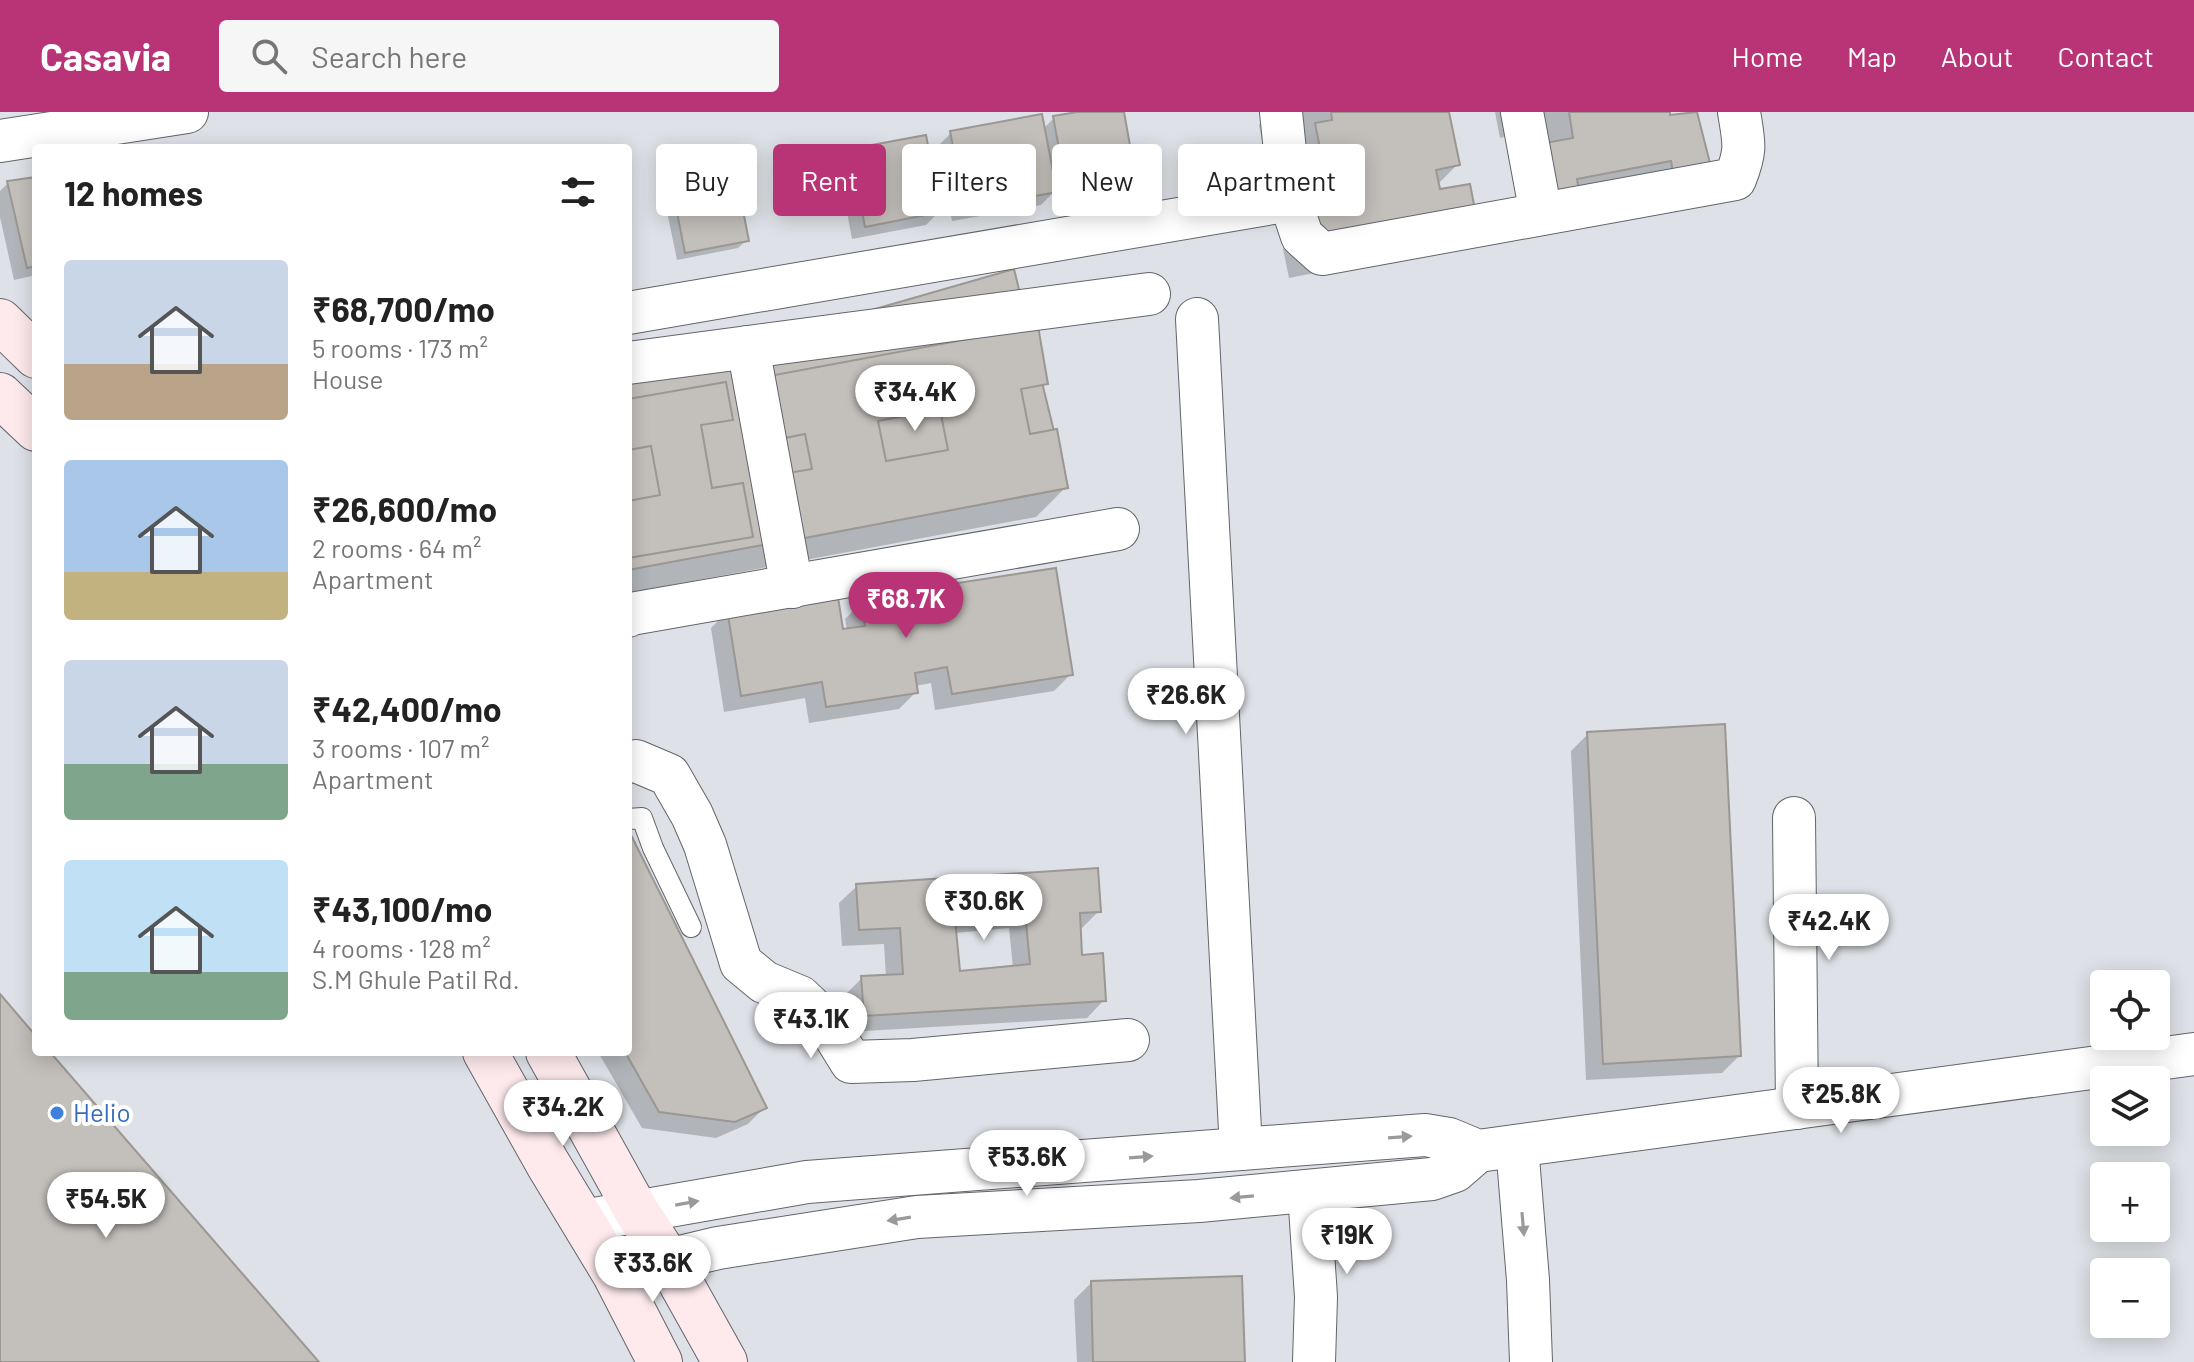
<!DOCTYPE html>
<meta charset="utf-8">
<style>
body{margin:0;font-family:Barlow,sans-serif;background:#f6f6f6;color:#222;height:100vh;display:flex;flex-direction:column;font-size:30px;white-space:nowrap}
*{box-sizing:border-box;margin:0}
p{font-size:26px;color:#767676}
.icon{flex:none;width:44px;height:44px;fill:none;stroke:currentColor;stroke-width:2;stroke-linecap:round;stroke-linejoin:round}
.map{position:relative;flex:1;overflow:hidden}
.drawer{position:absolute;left:32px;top:32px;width:600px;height:912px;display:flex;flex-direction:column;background:#fff;border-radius:8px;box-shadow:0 4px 20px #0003}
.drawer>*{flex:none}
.hud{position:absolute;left:656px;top:32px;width:760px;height:72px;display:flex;gap:16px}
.buttons{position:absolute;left:2090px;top:858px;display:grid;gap:16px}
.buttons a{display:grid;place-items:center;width:80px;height:80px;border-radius:8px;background:#fff;box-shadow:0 4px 20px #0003;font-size:40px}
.price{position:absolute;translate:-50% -68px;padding:0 18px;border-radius:28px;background:#fff;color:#222;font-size:26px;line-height:52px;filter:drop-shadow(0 2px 4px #0008)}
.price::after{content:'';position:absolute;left:50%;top:48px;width:24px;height:18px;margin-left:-12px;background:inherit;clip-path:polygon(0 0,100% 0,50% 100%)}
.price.selected{background:#b93477;color:#fff}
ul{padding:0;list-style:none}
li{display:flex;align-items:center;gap:24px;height:200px;padding:0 32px}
li span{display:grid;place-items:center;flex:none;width:224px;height:160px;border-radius:8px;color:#555}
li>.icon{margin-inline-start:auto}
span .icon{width:96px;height:96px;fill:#fffc;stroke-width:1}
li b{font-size:34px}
h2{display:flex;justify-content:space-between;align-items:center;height:96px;padding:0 32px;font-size:34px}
.chip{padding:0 28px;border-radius:8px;background:#fff;box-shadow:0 4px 20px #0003;font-size:28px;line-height:72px}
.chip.selected{background:#b93477;color:#fff}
header{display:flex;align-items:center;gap:48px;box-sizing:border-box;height:112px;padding:0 40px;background:#b93477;color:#fff}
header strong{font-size:38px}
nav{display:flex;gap:44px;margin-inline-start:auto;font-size:28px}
.search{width:560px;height:72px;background:#f6f6f6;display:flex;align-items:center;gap:20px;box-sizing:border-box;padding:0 28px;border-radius:8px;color:#767676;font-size:30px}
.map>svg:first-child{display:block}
.shadow{fill:#0003;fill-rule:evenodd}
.building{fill:#c3bfba;stroke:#9b9793;stroke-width:2;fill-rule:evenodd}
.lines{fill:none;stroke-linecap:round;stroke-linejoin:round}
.lane-casing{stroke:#62656a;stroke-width:22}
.street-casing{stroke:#62656a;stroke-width:44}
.secondary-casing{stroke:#62656a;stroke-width:46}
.lane{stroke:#fff;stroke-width:20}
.street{stroke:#fff;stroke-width:42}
.secondary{stroke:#feeaed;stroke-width:44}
.oneway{fill:#9a9a9c}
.shop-dot{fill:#3f7fe0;stroke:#fff;stroke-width:3}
.labels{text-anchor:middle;stroke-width:8;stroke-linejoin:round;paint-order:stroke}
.shop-label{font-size:26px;fill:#366cbe;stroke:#fff;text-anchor:start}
</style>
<header>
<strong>Casavia</strong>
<div class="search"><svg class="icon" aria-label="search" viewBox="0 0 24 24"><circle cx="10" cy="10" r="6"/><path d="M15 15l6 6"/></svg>Search here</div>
<nav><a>Home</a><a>Map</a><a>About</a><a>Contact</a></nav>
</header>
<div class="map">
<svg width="2194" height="1250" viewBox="0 0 2194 1250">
<rect width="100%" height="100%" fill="#dee1e7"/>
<g class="shadow">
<path d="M1087 0H1122L1134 66 1125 75 1059 87 1057 77 1041 93 952 109 938 34 951 21 1043 17 1054 6Z"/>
<path d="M1272 0H1447L1457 53 1437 73 1441 136 1289 166 1283 137 1306 113 1297 28 1263 34 1259 13Z"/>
<path d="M1495 0H1668L1669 5 1695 0 1709 59 1524 122 1513 66 1538 41 1516 22 1500 26Z"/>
<path d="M851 39 939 100 926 113 852 127 838 52Z"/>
<path d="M36 67V163L14 168 0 105V79L8 71Z"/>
<path d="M672 71 747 128 738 136 677 148 663 80Z"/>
<path d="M628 270 1046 271 1041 276 1066 375 1036 405 628 481Z"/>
<path d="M939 476 1071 562 1054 579 935 598 931 571 915 574 916 580 899 597 809 611 805 586 724 600 711 516 728 499 842 519 847 518 845 507 862 490 920 510 925 509 922 493Z"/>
<path d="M1588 622 1739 944 1722 961 1586 968 1571 639Z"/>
<path d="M628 722 765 995 748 1012 716 1026 642 1016 598 940H628Z"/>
<path d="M857 774 1099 799 1082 816H1079L1080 845 1104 888 1087 906 848 920 845 883 862 866 886 865 884 832 842 834 839 791ZM1009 816 1013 856 958 861 955 821Z"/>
<path d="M1091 1171 1243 1250H1077L1074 1188Z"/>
</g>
<g class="building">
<path d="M1077 0H1124L1136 67 1067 80 1053 4Z"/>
<path d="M1331 0H1449L1460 53 1436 58 1440 77 1470 72 1476 103 1321 134 1315 102 1347 96 1344 80 1329 83 1315 11 1332 8Z"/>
<path d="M1569 0H1670V3L1697 0 1712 59 1674 67 1671 49 1577 67 1580 85 1557 90 1545 31 1573 26Z"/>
<path d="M1042 2 1057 80 965 97 950 19Z"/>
<path d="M926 23 941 100 865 115 850 37Z"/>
<path d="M735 58 749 129 685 141 671 70Z"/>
<path d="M36 65V154L27 156 7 69Z"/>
<path d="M1014 157 1068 376 628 458V268Z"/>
<path d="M1038 214 1048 272 1021 277 1030 322 1057 317 1068 376 794 428 782 362 812 357 805 322 775 328 764 265ZM940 297 948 338 886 349 878 309Z"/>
<path d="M726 270 733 308 701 313 712 376 743 371 753 425 628 446V389L660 383 651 334 628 338V287Z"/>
<path d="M1056 456 1073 563 952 582 947 555 915 561 918 581 826 595 822 570 741 584 727 497 837 479 843 517 865 514 861 488 917 479 922 508 943 504 938 474Z"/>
<path d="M1725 612 1741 944 1603 952 1587 620Z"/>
<path d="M628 719H629L767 996 735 1010 659 1000 625 940H628Z"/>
<path d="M1098 756 1101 800 1080 801 1082 843 1103 841 1106 889 864 904 861 864 903 862 900 816 859 818 856 772ZM1025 800 1030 852 960 859 955 807Z"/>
<path d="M0 882 36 924V940H50L319 1250H0Z"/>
<path d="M1242 1164 1245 1250H1093L1091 1169Z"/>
</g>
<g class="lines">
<defs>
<path id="lane" d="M628 707 642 706 653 736 691 815"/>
<g id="street">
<path d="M1522 0 1541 102"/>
<path d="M0 29 187 0"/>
<path d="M1290 88 1302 124 1322 142 1735 67C1747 37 1744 31 1739 0"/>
<path d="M628 201 1290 88 1281 0"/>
<path d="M1197 207 1241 1037"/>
<path d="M748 235 792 475"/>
<path d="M628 251 1149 182"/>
<path d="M628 504 631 502 1118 417"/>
<path d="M628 650 636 649 669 663 692 703 705 733 741 851 764 870 800 885 827 911 851 950 913 948 1128 928"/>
<path d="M1794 706 1797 996"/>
<path d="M1517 1034 1528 1168 1531 1250"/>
<path d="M1309 1080 1316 1185 1314 1250"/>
<path d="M583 1109 807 1070 1425 1023 1449 1027 1478 1039 2194 942"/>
<path d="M614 1161 718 1136 917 1105 1199 1089 1432 1067 1455 1059 1478 1039"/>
</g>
<g id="secondary">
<path d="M0 209 36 244"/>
<path d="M0 283 36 317"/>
<path d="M485 940 548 1052 614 1161 660 1250"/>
<path d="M548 940 637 1100 668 1148 725 1250"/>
</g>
</defs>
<use href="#lane" class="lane-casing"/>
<use href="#street" class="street-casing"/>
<use href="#secondary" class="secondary-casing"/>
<use href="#lane" class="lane"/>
<use href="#street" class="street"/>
<use href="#secondary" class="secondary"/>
</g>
<defs><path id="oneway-solid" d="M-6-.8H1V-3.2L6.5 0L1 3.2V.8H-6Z" transform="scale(2)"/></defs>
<g class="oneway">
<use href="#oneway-solid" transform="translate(1400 1025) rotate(-4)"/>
<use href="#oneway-solid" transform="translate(1141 1045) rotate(-4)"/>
<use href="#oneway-solid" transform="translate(1242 1085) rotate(175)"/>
<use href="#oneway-solid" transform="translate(687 1091) rotate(-10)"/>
<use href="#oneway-solid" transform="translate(899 1107) rotate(171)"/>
<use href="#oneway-solid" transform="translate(1523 1112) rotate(85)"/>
</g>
<circle class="shop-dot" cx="57" cy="1001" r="8"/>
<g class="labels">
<g class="shop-label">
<text x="73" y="1010">Helio</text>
</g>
</g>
</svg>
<div class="buttons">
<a><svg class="icon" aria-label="locate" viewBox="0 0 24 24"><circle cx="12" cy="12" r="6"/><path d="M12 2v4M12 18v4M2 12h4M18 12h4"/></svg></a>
<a><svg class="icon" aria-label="layers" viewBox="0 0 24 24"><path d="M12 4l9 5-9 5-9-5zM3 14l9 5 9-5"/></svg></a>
<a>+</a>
<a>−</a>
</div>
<b class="price" style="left:915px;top:321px">₹34.4K</b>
<b class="price selected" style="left:906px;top:528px">₹68.7K</b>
<b class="price" style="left:1186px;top:624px">₹26.6K</b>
<b class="price" style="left:984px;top:830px">₹30.6K</b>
<b class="price" style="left:1829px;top:850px">₹42.4K</b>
<b class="price" style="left:811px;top:948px">₹43.1K</b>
<b class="price" style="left:1841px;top:1023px">₹25.8K</b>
<b class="price" style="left:563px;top:1036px">₹34.2K</b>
<b class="price" style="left:1027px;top:1086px">₹53.6K</b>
<b class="price" style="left:106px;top:1128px">₹54.5K</b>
<b class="price" style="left:1347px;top:1164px">₹19K</b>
<b class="price" style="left:653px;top:1192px">₹33.6K</b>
<div class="hud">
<a class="chip">Buy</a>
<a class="chip selected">Rent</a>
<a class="chip">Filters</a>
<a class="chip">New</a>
<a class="chip">Apartment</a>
</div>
<section class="drawer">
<h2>12 homes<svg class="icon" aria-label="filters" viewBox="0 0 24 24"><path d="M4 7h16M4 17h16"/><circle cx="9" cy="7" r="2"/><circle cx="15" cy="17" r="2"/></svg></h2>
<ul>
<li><span style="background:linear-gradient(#c9d6e8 65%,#b9a48a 0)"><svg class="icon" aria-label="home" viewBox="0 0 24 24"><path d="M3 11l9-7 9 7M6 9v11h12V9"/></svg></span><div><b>₹68,700/mo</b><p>5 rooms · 173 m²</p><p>House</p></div></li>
<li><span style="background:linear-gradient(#a9c7e8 70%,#c2b280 0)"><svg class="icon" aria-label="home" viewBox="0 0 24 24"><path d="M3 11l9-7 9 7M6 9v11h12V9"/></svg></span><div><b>₹26,600/mo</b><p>2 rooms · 64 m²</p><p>Apartment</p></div></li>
<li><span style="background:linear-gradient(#c9d6e8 65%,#7fa58c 0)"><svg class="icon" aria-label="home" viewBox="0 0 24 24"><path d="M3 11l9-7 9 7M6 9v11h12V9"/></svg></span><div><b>₹42,400/mo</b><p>3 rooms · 107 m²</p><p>Apartment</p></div></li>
<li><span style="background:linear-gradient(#bfe0f5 70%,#7fa58c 0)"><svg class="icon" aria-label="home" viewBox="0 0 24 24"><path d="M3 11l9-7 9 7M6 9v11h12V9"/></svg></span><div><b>₹43,100/mo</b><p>4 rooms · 128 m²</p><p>S.M Ghule Patil Rd.</p></div></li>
</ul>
</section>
</div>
